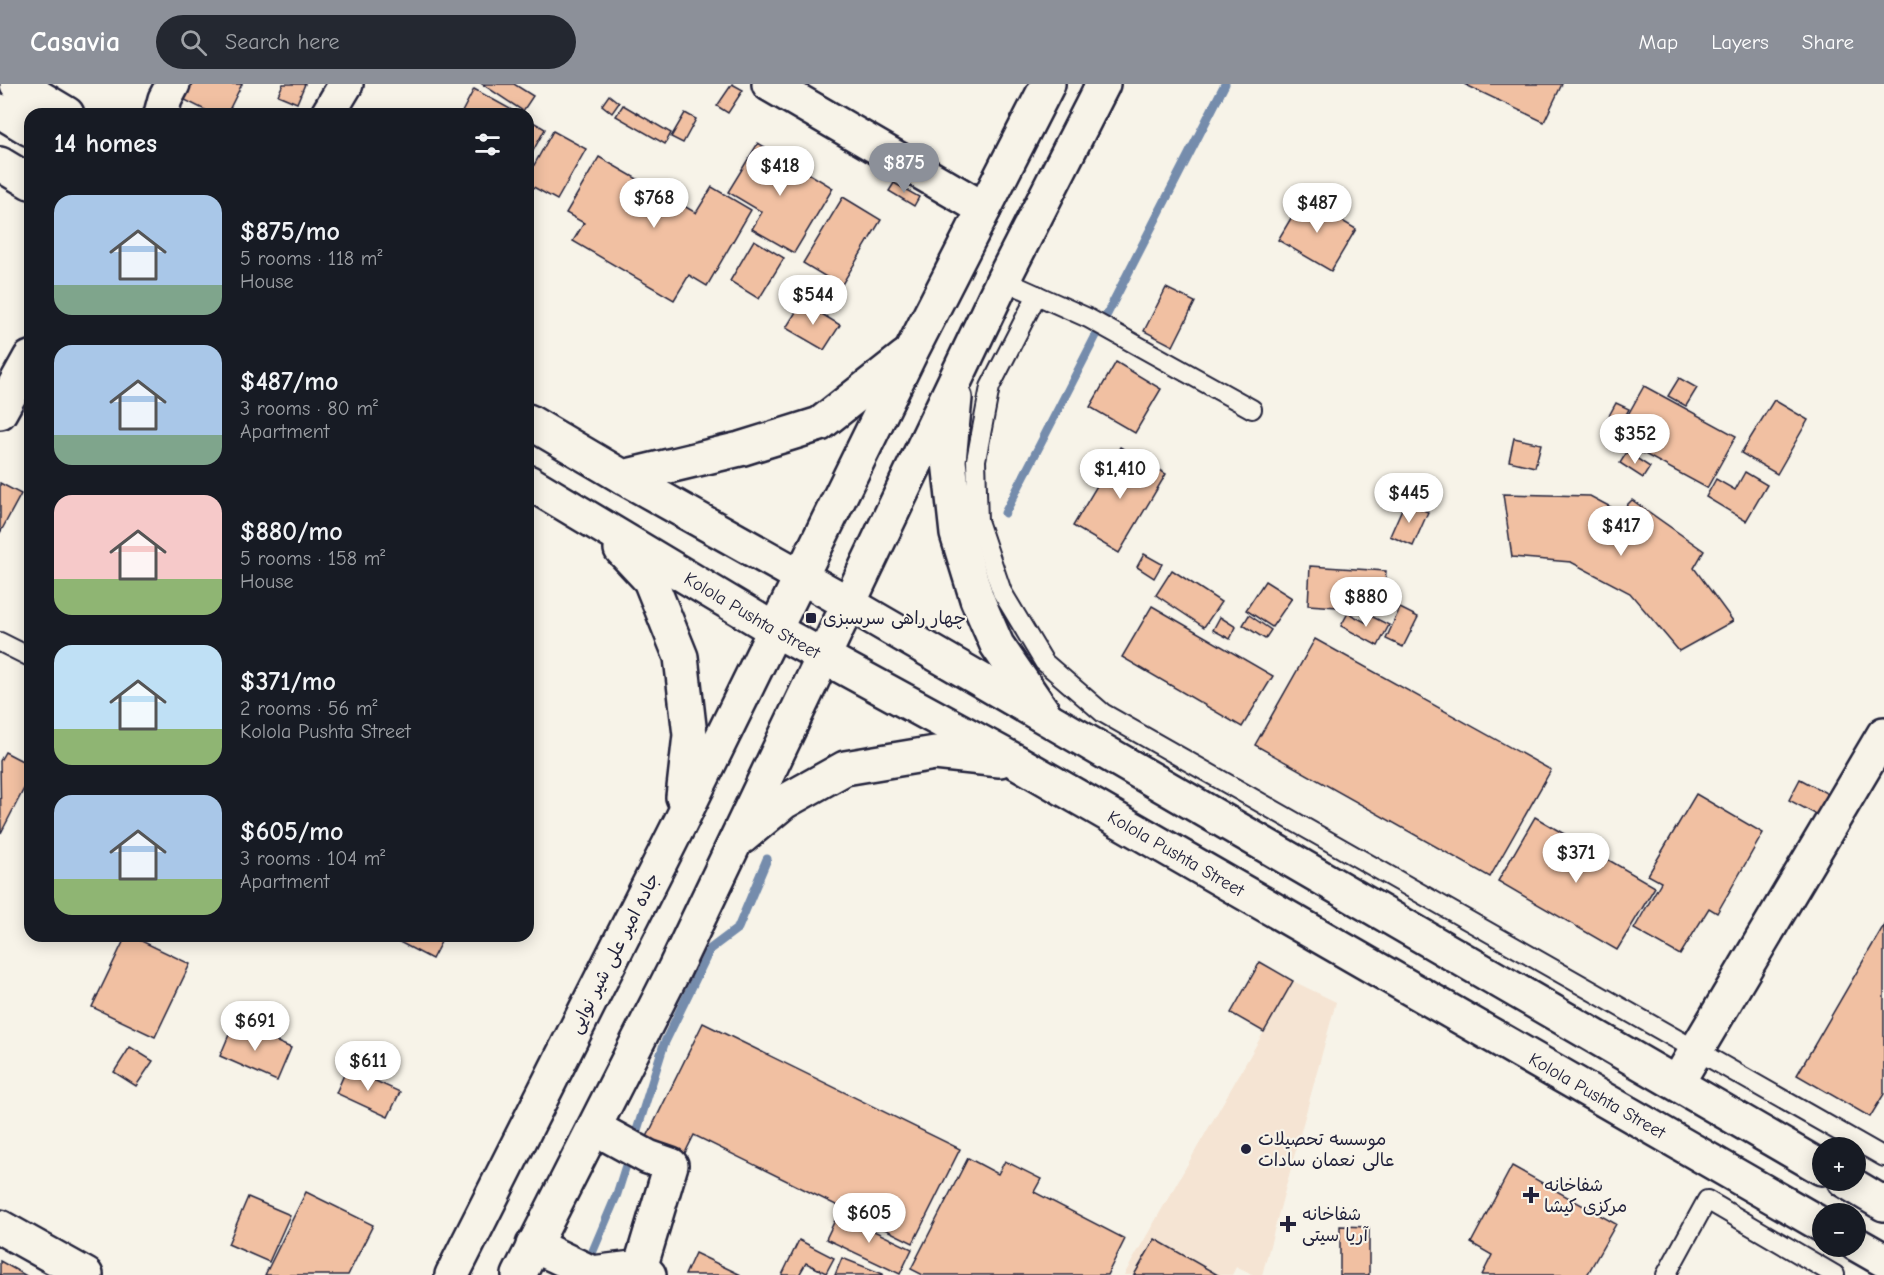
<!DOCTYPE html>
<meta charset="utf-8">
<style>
body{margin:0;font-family:"Comic Neue","Playpen Sans Arabic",sans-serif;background:#242831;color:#f1f3f6;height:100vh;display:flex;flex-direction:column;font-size:22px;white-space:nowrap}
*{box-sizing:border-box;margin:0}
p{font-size:20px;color:#9ea1a6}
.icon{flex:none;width:33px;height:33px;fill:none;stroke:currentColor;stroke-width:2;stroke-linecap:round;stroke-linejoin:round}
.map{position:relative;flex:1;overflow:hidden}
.sheet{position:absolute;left:24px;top:24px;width:510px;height:834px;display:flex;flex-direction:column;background:#171b24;border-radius:18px;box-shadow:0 3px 15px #0003}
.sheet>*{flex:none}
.controls{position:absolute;left:1812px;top:1053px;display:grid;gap:12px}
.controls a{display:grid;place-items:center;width:54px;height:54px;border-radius:50%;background:#171b24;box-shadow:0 3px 15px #0003;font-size:30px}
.price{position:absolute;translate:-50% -51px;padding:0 14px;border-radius:21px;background:#fff;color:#222;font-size:20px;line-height:39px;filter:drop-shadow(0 2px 3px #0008)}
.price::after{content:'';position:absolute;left:50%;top:36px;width:18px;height:14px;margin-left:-9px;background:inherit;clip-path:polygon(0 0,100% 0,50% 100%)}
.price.selected{background:#8c9099;color:#fff}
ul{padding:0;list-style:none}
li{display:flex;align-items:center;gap:18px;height:150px;padding:0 30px}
li span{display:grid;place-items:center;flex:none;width:168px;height:120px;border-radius:18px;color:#555}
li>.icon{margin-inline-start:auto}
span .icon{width:72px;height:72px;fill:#fffc;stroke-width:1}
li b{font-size:26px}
h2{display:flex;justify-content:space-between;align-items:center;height:72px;padding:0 30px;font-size:26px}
header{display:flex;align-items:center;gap:36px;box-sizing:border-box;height:84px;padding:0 30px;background:#8c9099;color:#fff}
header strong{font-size:28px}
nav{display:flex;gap:33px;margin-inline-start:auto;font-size:21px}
.search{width:420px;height:54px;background:#242831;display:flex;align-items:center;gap:15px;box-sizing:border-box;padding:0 21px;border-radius:33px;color:#9ea1a6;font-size:22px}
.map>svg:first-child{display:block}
.built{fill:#f5e4d3}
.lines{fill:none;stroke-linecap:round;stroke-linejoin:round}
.stream{stroke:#758cac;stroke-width:9}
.building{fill:#f1c0a2;stroke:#22223b;stroke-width:1.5}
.lane-casing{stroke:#22223b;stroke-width:22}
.street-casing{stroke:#22223b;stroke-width:38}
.secondary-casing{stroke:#22223b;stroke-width:38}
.lane{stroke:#f7f3e8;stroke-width:18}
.street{stroke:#f7f3e8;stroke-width:33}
.secondary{stroke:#f7f3e8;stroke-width:33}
.poi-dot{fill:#22223b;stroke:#f7f3e8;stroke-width:2}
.labels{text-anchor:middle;stroke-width:4.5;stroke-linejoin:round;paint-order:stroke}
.street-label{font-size:18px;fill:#22223b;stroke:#f7f3e8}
.poi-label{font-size:18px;fill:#22223b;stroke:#f7f3e8;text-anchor:start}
</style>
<header>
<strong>Casavia</strong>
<div class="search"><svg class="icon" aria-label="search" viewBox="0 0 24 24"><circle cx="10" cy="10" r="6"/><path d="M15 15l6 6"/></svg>Search here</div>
<nav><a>Map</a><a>Layers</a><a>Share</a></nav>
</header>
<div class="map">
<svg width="1884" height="1191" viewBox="0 0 1884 1191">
<rect width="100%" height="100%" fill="#f7f3e8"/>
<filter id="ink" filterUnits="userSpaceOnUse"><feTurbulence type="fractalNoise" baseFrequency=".0167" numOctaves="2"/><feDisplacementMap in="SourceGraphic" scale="12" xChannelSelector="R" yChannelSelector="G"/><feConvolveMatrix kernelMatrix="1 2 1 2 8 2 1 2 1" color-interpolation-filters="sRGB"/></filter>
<g filter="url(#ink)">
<path class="built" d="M1293 897 1336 918 1262 1191H1252L1236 1183 1232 1191H1124Z"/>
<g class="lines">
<g class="stream">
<path d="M1005 429 1225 0"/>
<path d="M587 1181 617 1110 664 960 710 865 738 844 767 775"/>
</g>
</g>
<g class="building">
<path d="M190 0H242L227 30H213L183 15Z"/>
<path d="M283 0H305L297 19 278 11Z"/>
<path d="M482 0H514L533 12 523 27Z"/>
<path d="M732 0 743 6 728 29 717 22Z"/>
<path d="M1464 0H1562L1544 38Z"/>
<path d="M474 5 519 30H461Z"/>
<path d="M609 11 619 19 612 29 602 21Z"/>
<path d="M623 21 671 49 665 60 616 32Z"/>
<path d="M685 29 696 35 683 59 671 53Z"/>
<path d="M528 35 545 45 528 76Z"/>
<path d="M553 47 586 65 557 116 528 100V92Z"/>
<path d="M758 59 833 104 794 169 752 145 762 128 728 108Z"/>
<path d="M599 73 696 129 712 103 751 126 707 202 689 191 674 216 573 157 584 139 566 129Z"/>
<path d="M894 99 919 113 914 122 889 107Z"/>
<path d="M843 113 881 136 841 202 803 179Z"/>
<path d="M1303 114 1356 145 1331 187 1278 156Z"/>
<path d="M754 156 784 174 759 215 730 197Z"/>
<path d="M1166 204 1195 218 1173 262 1144 247Z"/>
<path d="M802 218 840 241 824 266 786 244Z"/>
<path d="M1116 278 1161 305 1135 349 1090 323Z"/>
<path d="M1679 294 1697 304 1686 322 1668 312Z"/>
<path d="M1644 302 1736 352 1707 404 1615 354Z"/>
<path d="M1774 316 1808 336 1777 390 1741 369Z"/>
<path d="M1616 319 1629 325 1617 347 1604 341Z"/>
<path d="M1514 354 1541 360 1535 383 1509 377Z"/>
<path d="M1120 363 1166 390 1119 469 1073 442Z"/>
<path d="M1627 368 1650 383 1643 394 1620 379Z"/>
<path d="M1745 388 1767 401 1746 437 1706 413 1716 395 1735 406Z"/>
<path d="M0 399 21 410 0 449Z"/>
<path d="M1503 410 1590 412 1620 428 1632 416 1704 467 1694 484 1733 537 1679 567 1630 509 1571 478 1512 473Z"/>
<path d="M1405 418 1428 428 1413 462 1390 452Z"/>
<path d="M1144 470 1162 480 1154 494 1137 483Z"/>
<path d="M1310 482 1386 487 1383 526 1308 521Z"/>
<path d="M1172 486 1221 518 1204 543 1156 511Z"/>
<path d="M1265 497 1292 514 1272 543 1246 526Z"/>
<path d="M1152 522 1273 592 1242 643 1122 573Z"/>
<path d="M1400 524 1418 533 1403 563 1386 555Z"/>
<path d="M1348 529 1367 539 1371 532 1389 541 1378 562 1341 542Z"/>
<path d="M1249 531 1271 546 1265 555 1243 541Z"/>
<path d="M1220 533 1236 543 1230 555 1213 546Z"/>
<path d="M1315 555 1551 686 1490 793 1255 661Z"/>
<path d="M5 668 30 681V693L1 749 0 677Z"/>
<path d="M1800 695 1830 711 1819 732 1789 716Z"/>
<path d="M1696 710 1763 749 1717 829 1709 824 1680 871 1634 845 1661 798 1648 791Z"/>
<path d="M1535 733 1655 803 1617 866 1498 797Z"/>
<path d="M1884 841V1010L1870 1033 1797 991Z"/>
<path d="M126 852H131L190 880 155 953 92 923Z"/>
<path d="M388 852H435L442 856 432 875Z"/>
<path d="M1260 878 1293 897 1264 948 1231 929Z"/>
<path d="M234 939 291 964 277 997 220 972Z"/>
<path d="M703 939 960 1065 913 1159 694 1051 681 1077 644 1059Z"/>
<path d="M130 963 153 977 136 1002 114 988Z"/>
<path d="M347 984 400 1008 388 1033 336 1009Z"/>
<path d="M968 1074 998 1090 1005 1077 1041 1095 1034 1108 1125 1155 1107 1191H923L911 1185Z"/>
<path d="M1512 1082 1616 1140 1587 1191H1482L1492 1171 1471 1159Z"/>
<path d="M306 1108 373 1141 348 1191H265Z"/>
<path d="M248 1113 290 1131 269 1178 228 1160Z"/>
<path d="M838 1130 912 1165 900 1190 826 1155Z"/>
<path d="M1340 1142 1369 1143V1191H1340Z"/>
<path d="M1155 1155 1218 1191H1134Z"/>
<path d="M799 1156 834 1174 826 1189 806 1179 799 1191H782Z"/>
<path d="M695 1169 741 1191H685Z"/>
<path d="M842 1174 883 1190V1191H835Z"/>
<path d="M0 1177 25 1191H0Z"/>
</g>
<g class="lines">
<defs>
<g id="lane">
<path d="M1003 196 1088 234 1252 325"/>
<path d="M1037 211 990 303 976 376 978 437 1002 508 1044 578 1103 629 1884 1073"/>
<path d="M0 558 30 573"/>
<path d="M1666 1191 1707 1116 1835 1191"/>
</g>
<g id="street">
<path d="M17 0 67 30"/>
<path d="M769 0 984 125"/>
<path d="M161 30 165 15 173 0"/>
<path d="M328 30 346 0"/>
<path d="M0 328 30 274"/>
<path d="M1677 999 1884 650"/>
<path d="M595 1044 648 1073 671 1081 638 1191"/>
<path d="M0 1143 86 1191"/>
<path d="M533 1161 592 1189 641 1183 649 1191"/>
</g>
<g id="secondary">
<path d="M0 27 30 45"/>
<path d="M0 80 30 98"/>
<path d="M955 314 949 377 957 450 977 515 997 561 1043 628"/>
<path d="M528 337 623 393 848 519 1822 1084"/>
<path d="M623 393 740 365 820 340 905 273"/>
<path id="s1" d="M528 398 775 546 1017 678 1822 1141"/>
<path d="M621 465 650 496 681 573 690 651 683 713"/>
<path d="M742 753 784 718 845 684 935 669 1000 676"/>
<path d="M1844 1096 1884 1120"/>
<path d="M1856 1160 1884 1176"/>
<path d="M452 1191 681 737 911 268 1048 0"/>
<path d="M519 1191 674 886 1003 196 1103 0"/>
</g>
</defs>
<use href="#lane" class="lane-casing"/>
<use href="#street" class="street-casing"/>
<use href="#secondary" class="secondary-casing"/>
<use href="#lane" class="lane"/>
<use href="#street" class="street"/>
<use href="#secondary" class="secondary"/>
</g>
</g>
<g class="poi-dot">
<rect x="805" y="528" width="12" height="12" rx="3"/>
<circle cx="1246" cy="1065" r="6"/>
<path d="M1528 1102h6v6h6v6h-6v6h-6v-6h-6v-6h6z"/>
<path d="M1285 1131h6v6h6v6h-6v6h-6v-6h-6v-6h6z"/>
</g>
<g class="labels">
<g class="street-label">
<text dy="6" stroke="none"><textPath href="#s1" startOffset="261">Kolola Pushta Street</textPath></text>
<text dy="6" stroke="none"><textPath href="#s1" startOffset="747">Kolola Pushta Street</textPath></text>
<text transform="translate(614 869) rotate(-63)" y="6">جاده امیر علی شیر نوایی</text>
<text dy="6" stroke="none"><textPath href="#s1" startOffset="1233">Kolola Pushta Street</textPath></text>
</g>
<g class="poi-label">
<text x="823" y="540">چهار راهی سرسبزی</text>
<text x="1258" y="1061">موسسه تحصیلات<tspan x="1258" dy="21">عالی نعمان سادات</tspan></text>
<text x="1544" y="1107">شفاخانه<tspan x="1544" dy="21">مرکزی کیشا</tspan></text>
<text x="1302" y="1136">شفاخانه<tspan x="1302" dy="21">آریا سیتی</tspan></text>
</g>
</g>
</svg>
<div class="controls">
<a>+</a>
<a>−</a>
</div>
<b class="price selected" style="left:904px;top:110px">$875</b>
<b class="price" style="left:780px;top:113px">$418</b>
<b class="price" style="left:654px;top:145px">$768</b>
<b class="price" style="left:1317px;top:150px">$487</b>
<b class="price" style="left:813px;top:242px">$544</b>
<b class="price" style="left:1635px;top:381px">$352</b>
<b class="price" style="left:1120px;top:416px">$1,410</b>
<b class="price" style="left:1409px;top:440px">$445</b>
<b class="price" style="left:1621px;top:473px">$417</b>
<b class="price" style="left:1366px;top:544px">$880</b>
<b class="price" style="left:1576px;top:800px">$371</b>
<b class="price" style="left:255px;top:968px">$691</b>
<b class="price" style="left:368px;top:1008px">$611</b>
<b class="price" style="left:869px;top:1160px">$605</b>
<section class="sheet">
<h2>14 homes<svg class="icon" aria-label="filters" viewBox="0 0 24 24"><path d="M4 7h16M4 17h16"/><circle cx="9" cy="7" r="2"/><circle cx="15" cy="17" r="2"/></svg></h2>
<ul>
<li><span style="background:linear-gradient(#a9c7e8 75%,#7fa58c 0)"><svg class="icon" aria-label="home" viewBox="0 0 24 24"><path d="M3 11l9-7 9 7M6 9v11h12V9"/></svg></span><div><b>$875/mo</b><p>5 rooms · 118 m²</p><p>House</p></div></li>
<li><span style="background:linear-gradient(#a9c7e8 75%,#7fa58c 0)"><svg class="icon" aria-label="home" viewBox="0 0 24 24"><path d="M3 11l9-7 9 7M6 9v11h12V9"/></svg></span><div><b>$487/mo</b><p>3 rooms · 80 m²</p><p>Apartment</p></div></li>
<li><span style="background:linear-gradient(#f6c9c9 70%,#8fb573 0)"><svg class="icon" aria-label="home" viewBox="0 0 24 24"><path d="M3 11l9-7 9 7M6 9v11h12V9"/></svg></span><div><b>$880/mo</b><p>5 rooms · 158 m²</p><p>House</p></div></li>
<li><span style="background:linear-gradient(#bfe0f5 70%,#8fb573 0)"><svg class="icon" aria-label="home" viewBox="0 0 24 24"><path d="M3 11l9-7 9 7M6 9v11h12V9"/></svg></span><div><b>$371/mo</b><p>2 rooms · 56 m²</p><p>Kolola Pushta Street</p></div></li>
<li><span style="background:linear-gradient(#a9c7e8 70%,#8fb573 0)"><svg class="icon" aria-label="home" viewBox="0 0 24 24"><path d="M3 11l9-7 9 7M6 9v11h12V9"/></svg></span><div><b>$605/mo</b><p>3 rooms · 104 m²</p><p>Apartment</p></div></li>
</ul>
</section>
</div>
